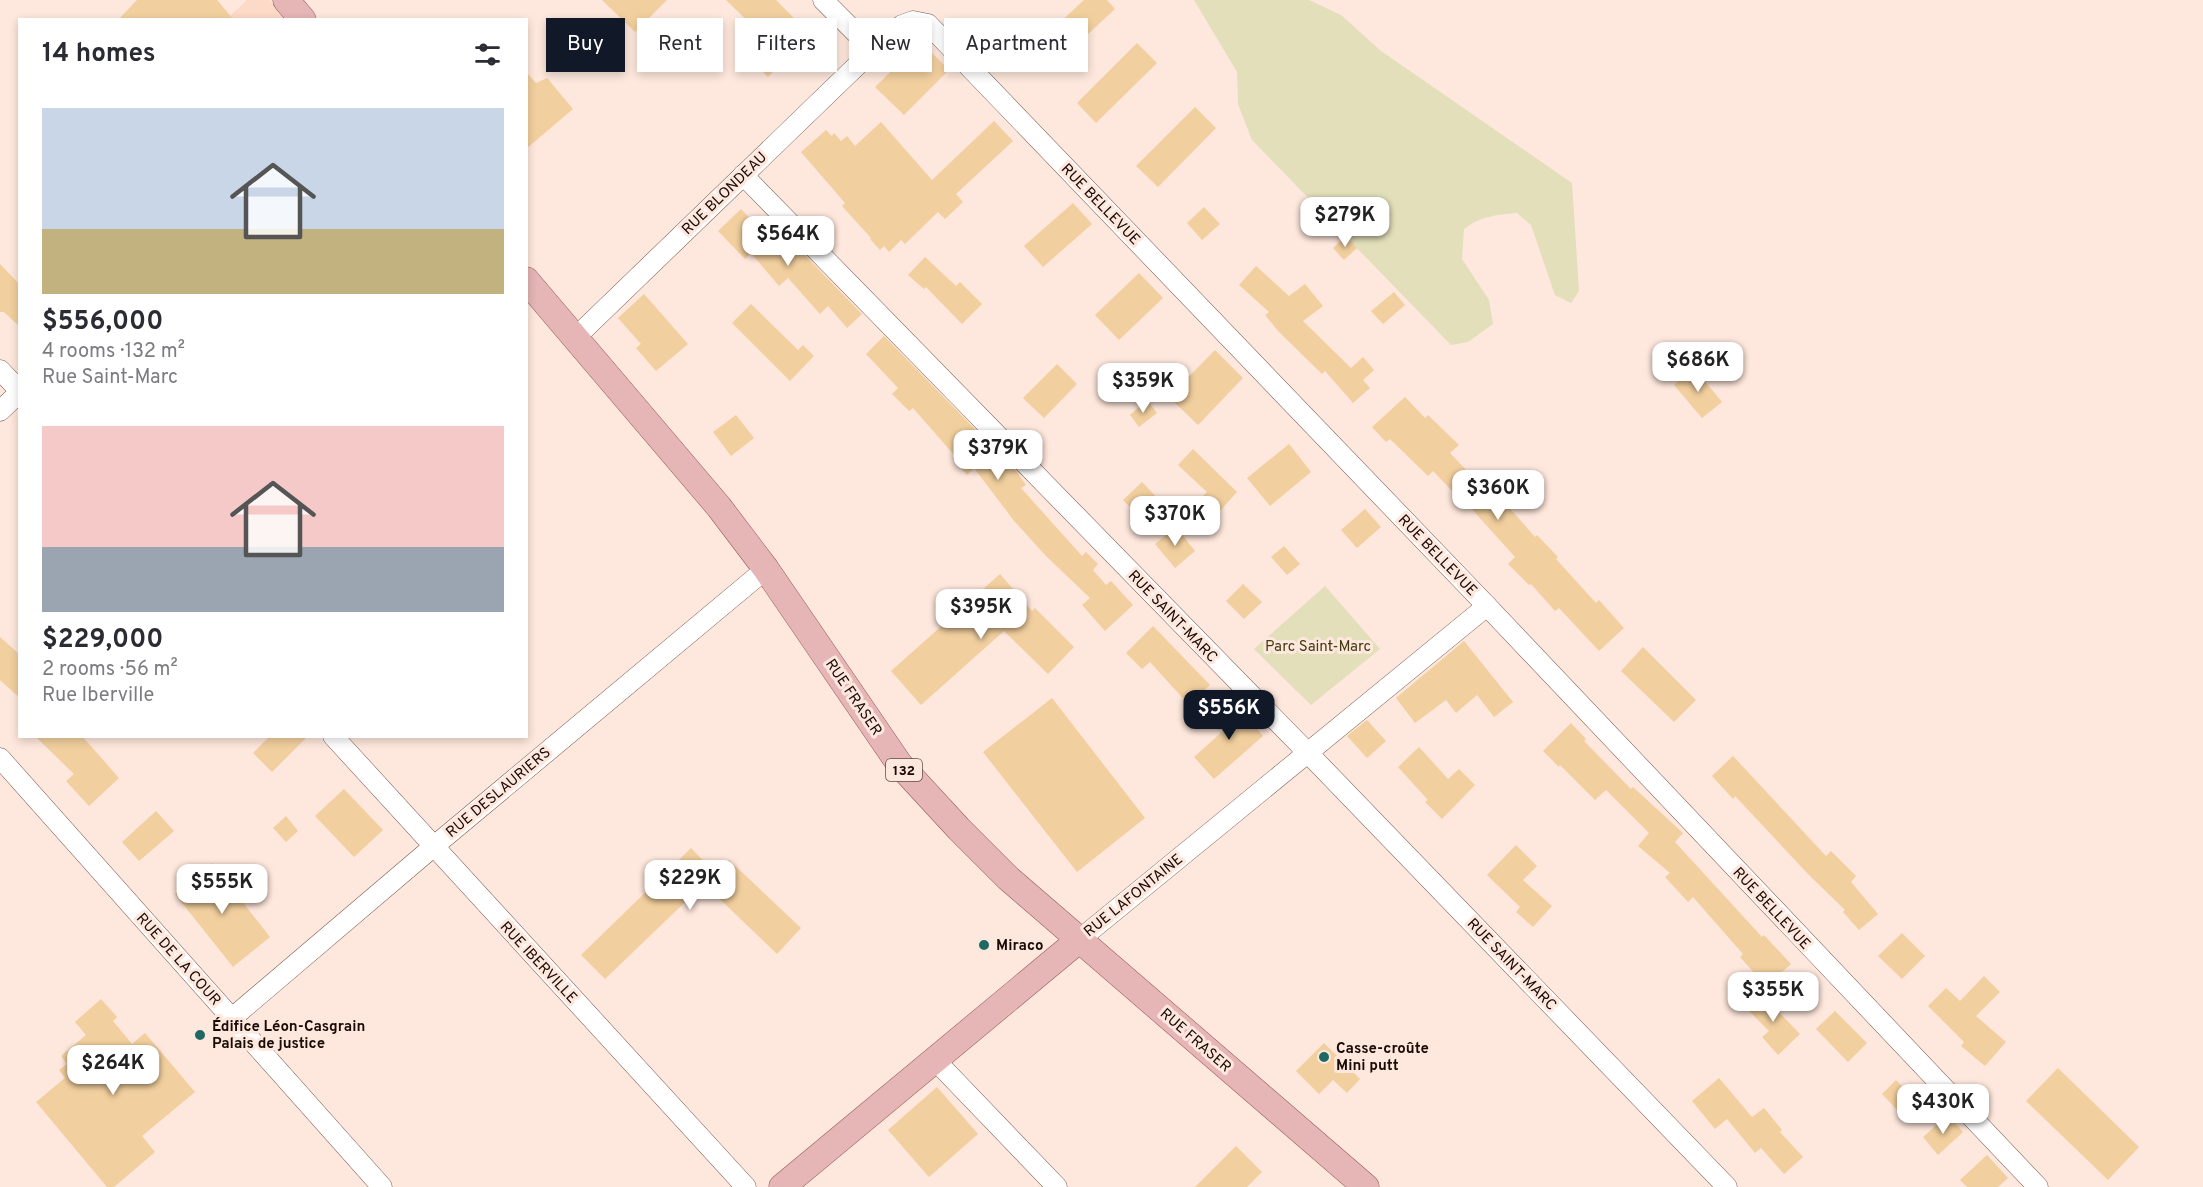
<!DOCTYPE html>
<meta charset="utf-8">
<style>
body{margin:0;font-family:Overpass,sans-serif;background:#f2f2f3;color:#2b2b33;height:100vh;display:flex;flex-direction:column;font-size:22px;white-space:nowrap}
*{box-sizing:border-box;margin:0}
p{font-size:20px;color:#7c7c81}
.icon{flex:none;width:33px;height:33px;fill:none;stroke:currentColor;stroke-width:2;stroke-linecap:round;stroke-linejoin:round}
.map{position:relative;flex:1;overflow:hidden}
.sheet{position:absolute;left:18px;top:18px;width:510px;height:720px;display:flex;flex-direction:column;background:#fff;border-radius:0px;box-shadow:0 3px 9px #0003}
.sheet>*{flex:none}
.hud{position:absolute;left:546px;top:18px;width:570px;height:54px;display:flex;gap:12px}
.price{position:absolute;translate:-50% -51px;padding:0 14px;border-radius:12px;background:#fff;color:#222;font-size:20px;line-height:39px;filter:drop-shadow(0 2px 3px #0008)}
.price::after{content:'';position:absolute;left:50%;top:36px;width:18px;height:14px;margin-left:-9px;background:inherit;clip-path:polygon(0 0,100% 0,50% 100%)}
.price.active{background:#111827;color:#fff}
ul{padding:0;list-style:none}
li{display:grid;align-content:center;gap:12px;height:318px;padding:0 24px}
li span{display:grid;place-items:center;height:186px;border-radius:0px;color:#555}
li>.icon{margin-inline-start:auto}
span .icon{width:108px;height:108px;fill:#fffc;stroke-width:1}
li b{font-size:26px}
h2{display:flex;justify-content:space-between;align-items:center;height:72px;padding:0 24px;font-size:26px}
.tag{padding:0 21px;border-radius:0px;background:#fff;box-shadow:0 3px 9px #0003;font-size:21px;line-height:54px}
.tag.active{background:#111827;color:#fff}
.map>svg:first-child{display:block}
.built{fill:#fdd9c7}
.green{fill:#e2dfba}
.building{fill:#f2cf9e}
.lines{fill:none;stroke-linecap:round;stroke-linejoin:round}
.minor-casing{stroke:#7a5a4a;stroke-width:21}
.major-casing{stroke:#945a58;stroke-width:27}
.minor{stroke:#fff;stroke-width:20}
.major{stroke:#e6b5b5;stroke-width:26}
.poi-dot{fill:#1e6963;stroke:#fee7dc;stroke-width:2}
.labels{text-anchor:middle;stroke-width:6;stroke-linejoin:round;paint-order:stroke}
.shield{fill:#fee7dc;stroke:#5e4e47;stroke-width:1.5}
.shield-label{font-size:14px;font-weight:bold;fill:#190c07}
.street-label{font-size:15px;fill:#190c07;stroke:#fee7dc}
.park-label{font-size:15px;fill:#413c10;stroke:#fee7dc}
.poi-label{font-size:15px;font-weight:bold;fill:#190c07;stroke:#fee7dc;text-anchor:start}
</style>
<div class="map">
<svg width="2203" height="1187" viewBox="0 0 2203 1187">
<rect width="100%" height="100%" fill="#fee7dc"/>
<path class="built" d="M247 0H269L288 20H226Z"/>
<g class="green">
<path d="M1194 0H1309L1341 15 1381 51 1572 183 1579 291 1571 303 1555 295 1531 225 1517 213C1495 215 1481 216 1464 229L1462 259 1489 300 1493 324 1468 342 1451 345 1252 140 1238 104 1237 72Z"/>
<path d="M1325 586 1380 649 1311 705 1254 649Z"/>
</g>
<g class="building">
<path d="M137 0H217L234 20H118Z"/>
<path d="M602 0H667L635 32Z"/>
<path d="M726 0H776L810 34 768 77 748 57 766 39Z"/>
<path d="M1084 0H1107L1115 9 1047 72 1029 51Z"/>
<path d="M921 42 949 70 904 115 875 87Z"/>
<path d="M1137 43 1157 63 1096 123 1077 103Z"/>
<path d="M526 72 536 83 547 78 573 109 526 149Z"/>
<path d="M1195 107 1216 128 1158 187 1136 166Z"/>
<path d="M994 121 1013 141 956 194 963 202 945 219 938 212 905 244 901 240 889 252 884 246 880 250 870 239 871 238 842 206 845 203 801 152 826 130 832 136 834 133 841 141 847 136 855 146 881 122 932 180Z"/>
<path d="M1073 203 1092 224 1043 267 1024 246Z"/>
<path d="M1204 207 1220 224 1202 240 1187 223Z"/>
<path d="M741 209 782 252 793 243 862 314 847 328 828 306 820 314 788 278 779 286 751 253 745 259 718 231Z"/>
<path d="M1346 236 1357 248 1344 260 1333 248Z"/>
<path d="M925 257 956 286 960 282 982 304 962 324 926 287 924 289 908 275Z"/>
<path d="M0 264 20 285V327L4 312H0Z"/>
<path d="M1256 266 1289 296 1305 284 1323 306 1303 321 1351 368 1363 357 1374 370 1363 380 1370 388 1353 403 1325 371 1322 374 1279 332 1265 315 1269 312 1239 285Z"/>
<path d="M1139 273 1163 298 1119 340 1095 315Z"/>
<path d="M1394 292 1405 305 1383 324 1371 311Z"/>
<path d="M644 294 688 344 656 371 636 348 641 344 618 318Z"/>
<path d="M751 304 798 350 803 345 814 356 790 381 732 323Z"/>
<path d="M884 336 1016 471 1026 485 1021 488 1082 556 1086 552 1098 564 1093 570 1106 585 1111 581 1133 605 1105 631 1082 605 1090 598 1046 556 1015 522 974 468 967 475 952 458 955 456 913 408 909 411 892 394 898 388 866 354Z"/>
<path d="M1215 350 1243 378 1198 425 1169 397Z"/>
<path d="M1057 364 1077 384 1044 418 1023 398Z"/>
<path d="M1694 368 1722 402 1702 418 1674 385Z"/>
<path d="M1405 397 1425 418 1428 415 1459 445 1450 453 1486 491 1491 487 1535 537 1537 535 1558 557 1556 559 1596 603 1599 600 1624 628 1599 651 1559 608 1555 611 1531 584 1529 585 1508 564 1515 557 1460 496 1459 498 1433 471 1428 476 1390 439 1386 442 1372 427Z"/>
<path d="M1147 400 1157 413 1139 427 1130 415Z"/>
<path d="M736 415 754 438 731 456 713 432Z"/>
<path d="M1289 444 1311 472 1270 506 1247 478Z"/>
<path d="M1193 449 1237 492 1218 513 1202 497 1207 492 1178 465Z"/>
<path d="M1142 482 1162 503 1143 521 1123 500Z"/>
<path d="M1365 509 1381 527 1357 548 1341 530Z"/>
<path d="M1176 527 1195 551 1175 568 1155 544Z"/>
<path d="M1284 546 1300 564 1287 575 1271 557Z"/>
<path d="M1000 574 1032 611 1035 608 1074 647 1048 674 1004 631 921 705 891 671Z"/>
<path d="M1243 584 1262 602 1244 619 1226 601Z"/>
<path d="M1153 626 1210 685 1189 705 1150 662 1142 669 1126 653Z"/>
<path d="M0 637 20 655V698L0 680Z"/>
<path d="M1464 641 1513 702 1494 717 1477 695 1456 713 1446 700 1415 723 1396 698Z"/>
<path d="M1643 647 1696 700 1674 722 1621 671Z"/>
<path d="M1052 698 1145 818 1077 872 983 752Z"/>
<path d="M1235 702 1263 736 1214 779 1194 757 1223 731 1213 720Z"/>
<path d="M1367 720 1386 741 1367 758 1347 736Z"/>
<path d="M1571 723 1586 739 1584 741 1631 789 1633 787 1683 833 1675 842 1762 937 1764 935 1791 964 1766 986 1740 957 1743 954 1693 897 1688 902 1665 877 1670 873 1638 846 1649 833 1606 790 1595 800 1560 765 1559 767 1543 751Z"/>
<path d="M35 736H82L119 778 89 806 66 781 74 774Z"/>
<path d="M270 736H308L272 772 253 753Z"/>
<path d="M1419 747 1448 779 1459 769 1475 785 1442 819 1425 802 1428 800 1398 767Z"/>
<path d="M1733 756 1826 856 1831 851 1856 876 1851 882 1878 914 1859 930 1843 912 1845 910 1808 874 1735 796 1733 799 1712 776Z"/>
<path d="M344 789 383 830 354 857 315 816Z"/>
<path d="M156 811 174 831 139 861 122 842Z"/>
<path d="M286 816 298 831 286 842 273 828Z"/>
<path d="M1516 845 1537 866 1523 880 1552 906 1533 927 1516 912 1520 907 1487 875Z"/>
<path d="M691 848 716 874 729 860 801 928 777 954 704 884 605 979 581 955Z"/>
<path d="M212 863 270 937 233 967 175 894Z"/>
<path d="M1902 933 1925 956 1902 979 1878 956Z"/>
<path d="M1984 976 2000 992 1976 1016 2006 1042 1985 1066 1961 1046 1964 1042 1928 1006 1946 988 1960 1001Z"/>
<path d="M1763 991 1776 1004 1774 1007 1800 1034 1778 1055 1762 1037 1769 1031 1746 1008Z"/>
<path d="M101 999 117 1017 113 1021 132 1044 145 1033 195 1092 142 1136 155 1152 114 1187H107L36 1102 65 1078 59 1070 67 1064 61 1056 86 1035 75 1022Z"/>
<path d="M1835 1011 1867 1043 1848 1062 1816 1029Z"/>
<path d="M1324 1043 1360 1079 1347 1093 1333 1080 1319 1094 1296 1071Z"/>
<path d="M2058 1068 2139 1147 2108 1180 2026 1101Z"/>
<path d="M1719 1078 1752 1117 1764 1108 1782 1130 1780 1132 1803 1157 1784 1174 1761 1148 1755 1153 1727 1119 1715 1129 1692 1101Z"/>
<path d="M1896 1080 1917 1102 1902 1115 1882 1094Z"/>
<path d="M937 1087 978 1134 929 1177 888 1130Z"/>
<path d="M1948 1115 1963 1132 1938 1155 1923 1137Z"/>
<path d="M1236 1146 1262 1172 1247 1187H1195Z"/>
<path d="M1987 1155 2008 1178 1998 1187H1967L1960 1180Z"/>
</g>
<g class="lines">
<defs>
<g id="minor">
<path d="M823 0 873 50"/>
<path d="M743 175 1307 752 1727 1187"/>
<path d="M576 337 873 50 902 25 913 21 928 24 1487 606 2038 1187"/>
<path d="M0 370 20 391"/>
<path d="M0 411 20 392"/>
<path d="M333 736 746 1187"/>
<path d="M0 758 382 1187"/>
<path d="M1079 940 1487 606"/>
<path d="M232 1018 433 847 766 569"/>
<path d="M935 1060 1057 1187"/>
</g>
<g id="major">
<path d="M286 0 303 20"/>
<path d="M526 280 719 507 766 569 900 765 959 829 1008 878 1366 1187"/>
<path d="M782 1187 1079 940"/>
</g>
</defs>
<use href="#minor" class="minor-casing"/>
<use href="#major" class="major-casing"/>
<use href="#minor" class="minor"/>
<use href="#major" class="major"/>
</g>
<g class="poi-dot">
<circle cx="984" cy="945" r="6"/>
<circle cx="200" cy="1035" r="6"/>
<circle cx="1324" cy="1057" r="6"/>
</g>
<g class="labels">
<rect class="shield" x="886" y="759" width="36" height="22" rx="4.5"/>
<g class="shield-label">
<text x="904" y="775">132</text>
</g>
<g class="street-label">
<text transform="translate(724 193) rotate(-44)" y="5">RUE BLONDEAU</text>
<text transform="translate(1101 204) rotate(46)" y="5">RUE BELLEVUE</text>
<text transform="translate(1438 555) rotate(46)" y="5">RUE BELLEVUE</text>
<text transform="translate(1173 616) rotate(46)" y="5">RUE SAINT-MARC</text>
<text transform="translate(854 697) rotate(56)" y="5">RUE FRASER</text>
<text transform="translate(498 792) rotate(-40)" y="5">RUE DESLAURIERS</text>
<text transform="translate(1133 895) rotate(-39)" y="5">RUE LAFONTAINE</text>
<text transform="translate(1772 908) rotate(47)" y="5">RUE BELLEVUE</text>
<text transform="translate(179 959) rotate(48)" y="5">RUE DE LA COUR</text>
<text transform="translate(539 962) rotate(47)" y="5">RUE IBERVILLE</text>
<text transform="translate(1512 964) rotate(46)" y="5">RUE SAINT-MARC</text>
<text transform="translate(1196 1040) rotate(41)" y="5">RUE FRASER</text>
</g>
<g class="park-label">
<text x="1318" y="651">Parc Saint-Marc</text>
</g>
<g class="poi-label">
<text x="996" y="950">Miraco</text>
<text x="212" y="1031">Édifice Léon-Casgrain<tspan x="212" dy="17">Palais de justice</tspan></text>
<text x="1336" y="1053">Casse-croûte<tspan x="1336" dy="17">Mini putt</tspan></text>
</g>
</g>
</svg>
<b class="price" style="left:1345px;top:248px">$279K</b>
<b class="price" style="left:788px;top:267px">$564K</b>
<b class="price" style="left:1698px;top:393px">$686K</b>
<b class="price" style="left:1143px;top:414px">$359K</b>
<b class="price" style="left:998px;top:481px">$379K</b>
<b class="price" style="left:1498px;top:521px">$360K</b>
<b class="price" style="left:1175px;top:547px">$370K</b>
<b class="price" style="left:981px;top:640px">$395K</b>
<b class="price active" style="left:1229px;top:741px">$556K</b>
<b class="price" style="left:690px;top:911px">$229K</b>
<b class="price" style="left:222px;top:915px">$555K</b>
<b class="price" style="left:1773px;top:1023px">$355K</b>
<b class="price" style="left:113px;top:1096px">$264K</b>
<b class="price" style="left:1943px;top:1135px">$430K</b>
<div class="hud">
<a class="tag active">Buy</a>
<a class="tag">Rent</a>
<a class="tag">Filters</a>
<a class="tag">New</a>
<a class="tag">Apartment</a>
</div>
<section class="sheet">
<h2>14 homes<svg class="icon" aria-label="filters" viewBox="0 0 24 24"><path d="M4 7h16M4 17h16"/><circle cx="9" cy="7" r="2"/><circle cx="15" cy="17" r="2"/></svg></h2>
<ul>
<li><span style="background:linear-gradient(#c9d6e8 65%,#c2b280 0)"><svg class="icon" aria-label="home" viewBox="0 0 24 24"><path d="M3 11l9-7 9 7M6 9v11h12V9"/></svg></span><div><b>$556,000</b><p>4 rooms · 132 m²</p><p>Rue Saint-Marc</p></div></li>
<li><span style="background:linear-gradient(#f6c9c9 65%,#9aa5b1 0)"><svg class="icon" aria-label="home" viewBox="0 0 24 24"><path d="M3 11l9-7 9 7M6 9v11h12V9"/></svg></span><div><b>$229,000</b><p>2 rooms · 56 m²</p><p>Rue Iberville</p></div></li>
</ul>
</section>
</div>
